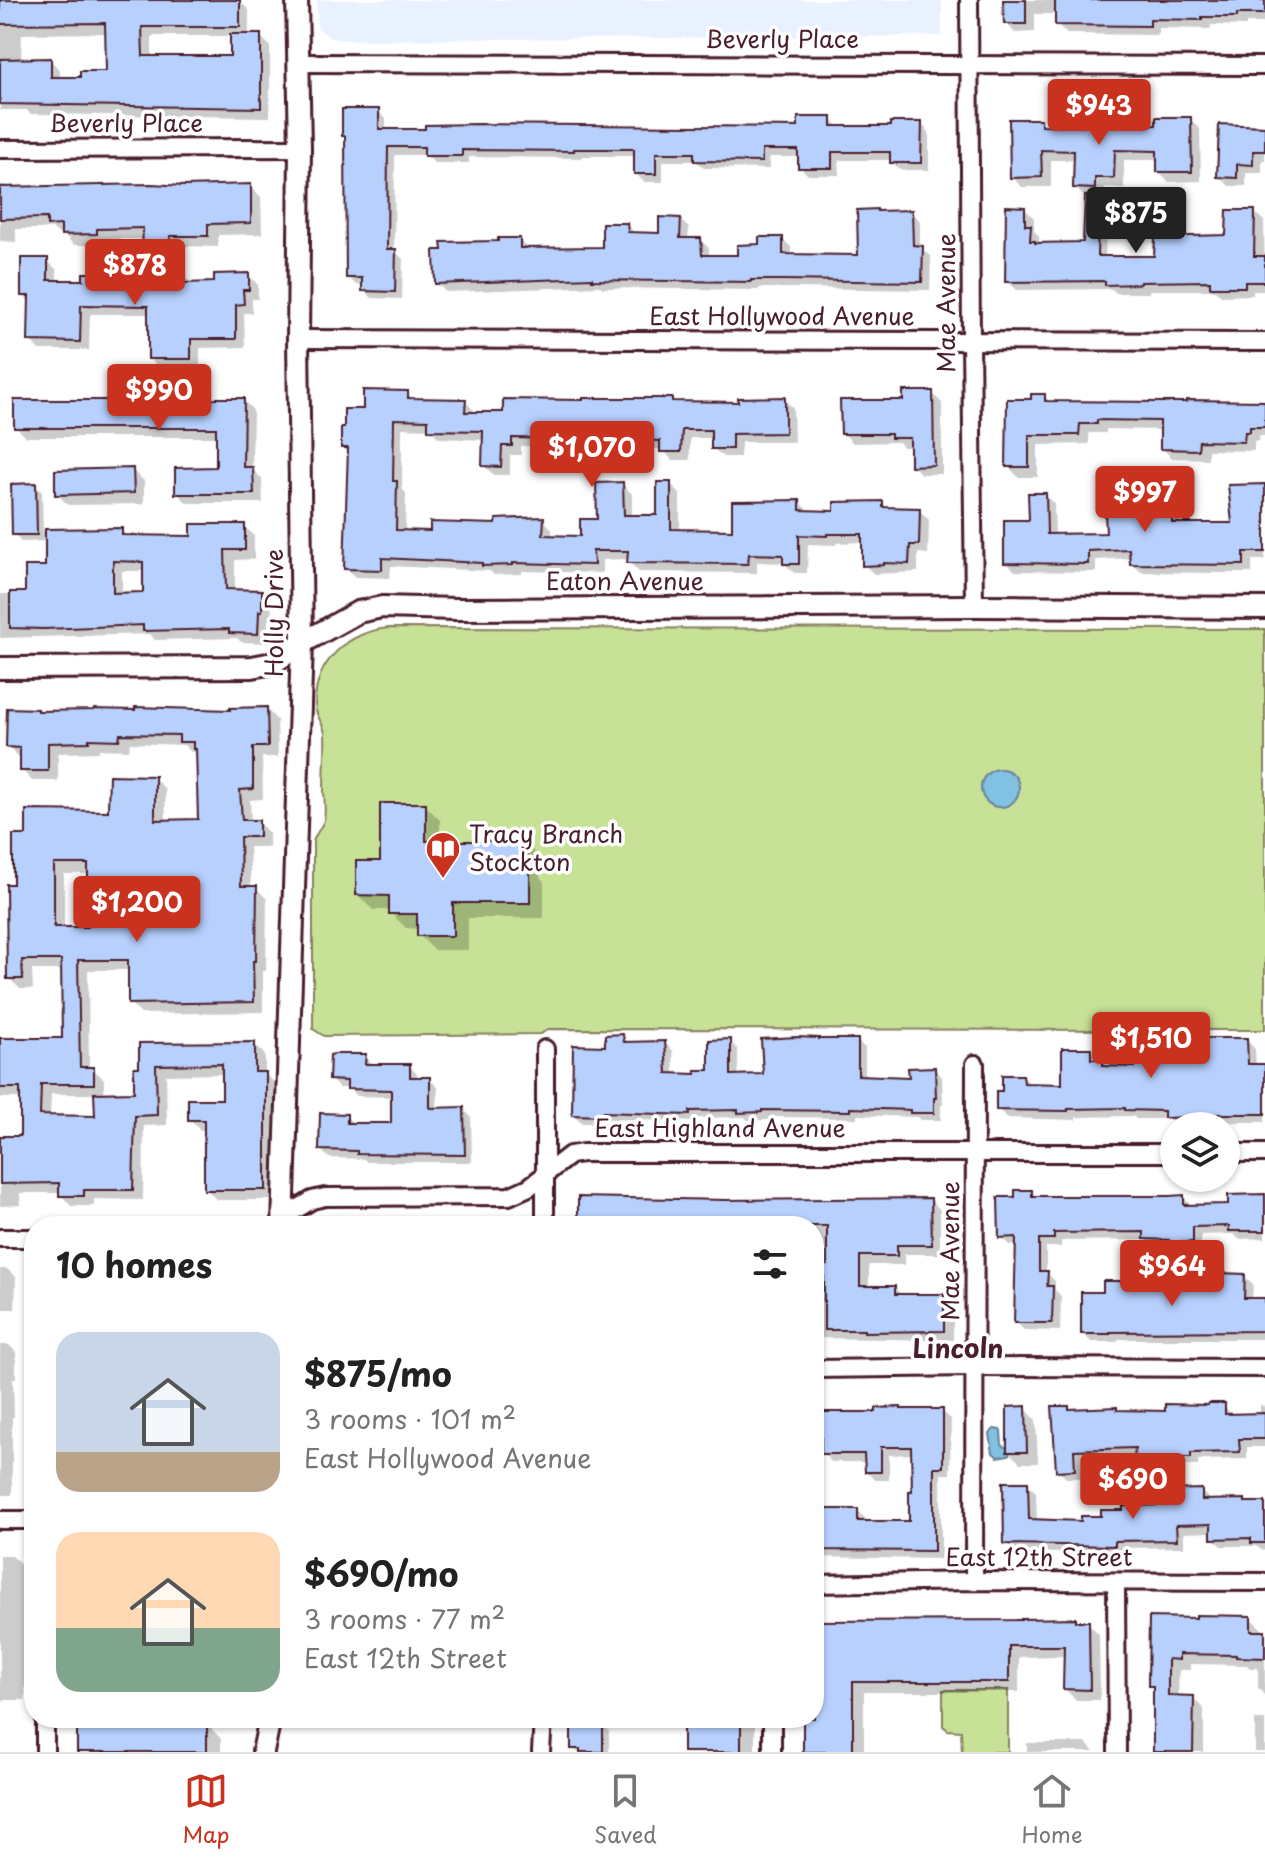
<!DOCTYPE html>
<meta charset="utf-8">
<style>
body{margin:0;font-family:"Playpen Sans",sans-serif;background:#f6f6f6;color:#222;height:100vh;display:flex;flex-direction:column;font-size:30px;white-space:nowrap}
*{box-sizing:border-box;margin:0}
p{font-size:26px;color:#767676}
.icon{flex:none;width:44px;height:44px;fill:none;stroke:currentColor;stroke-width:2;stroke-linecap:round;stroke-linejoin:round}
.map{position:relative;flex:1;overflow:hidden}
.side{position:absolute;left:24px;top:1216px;width:800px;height:512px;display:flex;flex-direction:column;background:#fff;border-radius:32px;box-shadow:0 2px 6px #0004}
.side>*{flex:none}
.controls{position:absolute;left:1160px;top:1112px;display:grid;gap:16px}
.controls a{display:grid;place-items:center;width:80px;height:80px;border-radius:50%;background:#fff;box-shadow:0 2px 6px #0004;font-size:40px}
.price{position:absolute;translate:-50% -68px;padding:0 18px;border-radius:8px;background:#c8321e;color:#fff;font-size:26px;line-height:52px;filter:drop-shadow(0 2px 4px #0008)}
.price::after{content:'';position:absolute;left:50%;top:48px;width:24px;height:18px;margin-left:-12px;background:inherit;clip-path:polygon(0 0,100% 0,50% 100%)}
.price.on{background:#222;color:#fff}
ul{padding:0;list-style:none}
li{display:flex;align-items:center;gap:24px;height:200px;padding:0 32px}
li span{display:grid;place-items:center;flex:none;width:224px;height:160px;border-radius:24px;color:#555}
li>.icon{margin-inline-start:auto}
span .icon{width:96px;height:96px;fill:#fffc;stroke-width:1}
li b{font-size:34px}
h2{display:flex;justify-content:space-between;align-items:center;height:96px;padding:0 32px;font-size:34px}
.tab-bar{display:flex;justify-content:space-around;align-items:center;height:112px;border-top:2px solid #e0e0e0;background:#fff;font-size:22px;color:#767676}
.tab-bar a{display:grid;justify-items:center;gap:4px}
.tab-bar .on{color:#c8321e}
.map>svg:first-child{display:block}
.built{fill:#e9f1ff}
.green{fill:#c7e197;stroke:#888061;stroke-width:2}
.water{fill:#81c2e2;stroke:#6b8199;stroke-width:2}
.shadow{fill:#0003;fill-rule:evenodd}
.building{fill:#b7d0fe;stroke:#4a1f2b;stroke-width:2;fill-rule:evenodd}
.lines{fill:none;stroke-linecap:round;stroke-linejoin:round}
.minor-casing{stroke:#4a1f2b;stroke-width:22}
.tertiary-casing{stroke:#4a1f2b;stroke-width:26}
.minor{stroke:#fff;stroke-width:16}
.tertiary{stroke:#fff;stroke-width:20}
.labels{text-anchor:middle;stroke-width:7;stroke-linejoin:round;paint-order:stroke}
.street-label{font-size:24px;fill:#4a1f2b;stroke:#fff}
.poi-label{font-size:24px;fill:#4a1f2b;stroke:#fff;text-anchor:start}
.neighbourhood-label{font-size:26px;font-weight:bold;fill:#4a1f2b;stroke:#fff}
</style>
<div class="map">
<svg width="1265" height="1752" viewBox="0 0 1265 1752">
<rect width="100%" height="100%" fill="#fff"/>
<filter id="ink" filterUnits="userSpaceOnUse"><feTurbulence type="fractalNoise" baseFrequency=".0125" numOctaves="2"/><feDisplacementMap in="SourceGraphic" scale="16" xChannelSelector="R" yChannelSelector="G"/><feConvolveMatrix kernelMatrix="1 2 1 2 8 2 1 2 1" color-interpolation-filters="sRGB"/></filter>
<g filter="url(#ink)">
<path class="built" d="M317 0H942V36L343 40 330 38 317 27Z"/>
<g class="green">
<path d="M389 628 1265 629V1030L548 1029 541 1034 324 1036 313 1029V842C315 834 322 827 324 820 326 810 324 798 324 789 324 771 326 751 325 733 323 722 315 716 315 704 315 661 348 632 389 628Z"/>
<path d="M943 1690H1008V1752H962L961 1731 948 1730 943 1726Z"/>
</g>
<g class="water">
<circle cx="1000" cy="788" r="19"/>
<path d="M994 1429 1000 1430 1001 1432 1002 1445 1010 1450 1009 1455 998 1457 993 1453 990 1434Z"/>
</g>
<g class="shadow">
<path d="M0 0H239L249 10V36H260L270 46V117L30 114 27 110H0ZM107 33 108 73 82 79H60V70L50 60H21L22 34ZM152 36H232V58H152Z"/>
<path d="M1005 0H1265V23H1246V26L1211 25V29L1158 28V35L1067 34 1057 24V14H1035V32L1015 33 1006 23Z"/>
<path d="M378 111 386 119V131L800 129 831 119 840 128H892L921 124 929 132V170H900L892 162V160H839V175H808L800 167V157H769V169L704 168 696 161H663V182H644L636 174V156H582V158L469 157V163H434L426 155H395L394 250 403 259 402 299 372 298 364 290V285H356L348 277Z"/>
<path d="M1190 119 1200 129 1201 181 1169 182 1159 172V160H1124V188L1105 187V198H1098L1107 208 1105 258H1156L1228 237 1254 212 1264 221 1265 291H1253V295L1221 296 1215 290H1149V293H1116L1112 289 1017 290 1007 281 1025 209 1034 218V231L1039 236V245L1085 244V198L1075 187 1076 160H1051V187H1022L1012 177 1040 121 1046 127H1158Z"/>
<path d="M1265 128V160H1262V173H1246V186H1229L1219 176Z"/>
<path d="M0 185H5L8 189 250 186 261 197 262 234 218 235V247L181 246 180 260 156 259 144 248 145 239H107V245H74L65 236H61L53 229H16V242L0 241Z"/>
<path d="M911 212 920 221V248L931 256 930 290 793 288H759V290L603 288 600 286 446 292 437 284 500 243 519 240 528 248 604 249 627 225 636 234 661 235 680 220 689 228 688 240H700L709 248V257H739L782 239 791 247V256L860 257Z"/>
<path d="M47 260 57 270V282H85L106 275 115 284H162L183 276 192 284H216L248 275 258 285V299H252V313H244L245 347 200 348V368H159L150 359V314H90L89 350H39L30 340 31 303 23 295Z"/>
<path d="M407 393 414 400 465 401 474 411V414H505L672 400 675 403 740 404 784 399 793 408 794 442H741L740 457H723L713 448V438H690V460H672L662 449H646L644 447 607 446V454H594L587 447 521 446V455H510V475H494L484 466V440L439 438 430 429 402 428V489L406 493 405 533H432L543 519 552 529V538H582L599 521 622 484 632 494V517H659L671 484 680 494V531L734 532 800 502 810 512 836 513 882 503 889 509 919 510 929 520 928 554 918 553V572L874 574 864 565V542L836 543V545L808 544 807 573H794L784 563 757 562V573L639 572 629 562V559L602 560V573L522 571V574L494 575 490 571 391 566 390 578 355 577 346 568 350 454 343 447 364 411Z"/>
<path d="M932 393 942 403V474H921L912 465V447H903L899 442 853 443 843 433 905 402Z"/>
<path d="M1044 396 1051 403H1265V436H1259V441H1254V451L1208 450V459L1172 458 1162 448V430L1106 429V433H1089V444L1038 445V477H1018L1008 466 1033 401Z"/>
<path d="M243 400 253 410 252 469 262 479 263 503H187L177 493 218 469V437H26L16 427Z"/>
<path d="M132 470 144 481V504L68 505 57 494Z"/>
<path d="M1150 484 1158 493V512H1171L1180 521V525H1235L1265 486V560H1252V573H1220L1141 572 1132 563V558L1096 560V572L1015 571 1006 562 1045 495 1054 504 1055 536 1108 535 1135 510Z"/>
<path d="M35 485 42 492 43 531 121 530 128 537 193 538 244 526 254 536V559L235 560V591L262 592 272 602 271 620H268V643L241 642 237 638 155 640 150 634 0 638V594H27L47 568V541L21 542 14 534ZM122 571H145V594L122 595Z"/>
<path d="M266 709 277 720 278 757H262L263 799 250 800 251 822H258L269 833V847H249L251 888H256L267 899 266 971H263V1012L141 1014 130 1003V970H88L89 1069H93L104 1079V1095L137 1094 141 1069V1045L254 1044 265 1055V1074L276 1084V1200H217L206 1189V1130H200L190 1119 224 1101V1074L166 1075 167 1125 144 1126 143 1200 94 1199V1206H71L61 1195V1193H20V1205L0 1206V1138L22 1137V1098H0V1039L64 1040 63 970H32L33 989H20L9 978 15 886 28 837 110 813 154 778 165 789 166 822 200 821 198 752H191L184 745 130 743 129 750 99 749V752L58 753V781H32L22 770V757H19L8 746 39 713 232 712ZM64 874H90V929H64ZM51 1094H96L97 1118 50 1117Z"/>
<path d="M425 805 440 820V843H525L540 858V877L544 881V918H468V950H434L419 935V929L406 928 391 913V910H373L358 895Z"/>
<path d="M1204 1033 1211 1040H1246L1255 1049 1256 1066H1265V1122H1203V1126H1176L1169 1119H1136L1133 1116 1076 1117V1120L1007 1118 998 1109 1004 1093 1023 1077 1031 1085 1064 1086 1090 1050 1099 1059V1061H1102L1110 1068 1137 1069Z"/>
<path d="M623 1036 630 1044 665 1043 673 1051 674 1076H698L711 1072 730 1042 738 1049V1077L765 1076 857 1041 865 1048V1077L911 1079 935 1069 942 1077 943 1105H941V1120H920L917 1117 857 1115V1118L769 1117V1120H748L745 1117 697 1118V1122L610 1119V1123H582L574 1115 607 1048Z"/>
<path d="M365 1056 373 1065 409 1066 417 1074V1079H429L438 1087 437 1110 463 1109 471 1117 472 1162H367L364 1159 329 1158 321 1150 346 1116 355 1125H393V1097L357 1096 349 1088H339L331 1080Z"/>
<path d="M1031 1192 1036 1198 1183 1197 1191 1205 1230 1206 1265 1197V1238L1239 1239 1234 1234 1201 1235V1250H1180L1177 1247H1154L1147 1240 1061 1241V1247H1046V1272L1055 1281V1290L1061 1296 1060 1331 1024 1330 1016 1322 1017 1245H1009L1001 1237 1017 1199Z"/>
<path d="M931 1200 940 1210V1254H905V1265H869V1288H895L902 1296H943L953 1305V1340L814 1338V1275H826V1252H814V1226H580L726 1202Z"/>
<path d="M0 1269H7L16 1277 15 1309H0Z"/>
<path d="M1244 1276 1253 1284 1252 1300H1265V1339H1118V1342H1091L1083 1334 1105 1294 1158 1283 1162 1287H1221Z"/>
<path d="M0 1345H9L16 1352V1378H13L14 1417H12V1495H0Z"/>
<path d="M1224 1405 1232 1416 1260 1415V1405L1265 1406V1447H1247V1459L1198 1460V1466L1145 1465 1135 1456 1081 1457 1082 1478H1066L1058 1470 1068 1408 1071 1410 1167 1413Z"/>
<path d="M1025 1408 1036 1420 1038 1463H1020L1009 1452Z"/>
<path d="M942 1411 951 1419 950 1474H941V1559L814 1557V1511H857L866 1519V1523H911L914 1493V1454L889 1455V1480H875L867 1471V1462H831L824 1454H814V1414H878Z"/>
<path d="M1027 1484 1036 1492 1037 1521 1083 1523 1169 1507 1201 1491 1210 1500 1265 1504V1551L1261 1550 1256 1546H1222L1213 1538V1532L1184 1533V1547L1123 1548V1554L1014 1552 1006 1543Z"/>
<path d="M0 1555H11L25 1568V1700H0Z"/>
<path d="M1250 1618 1262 1629V1633H1265V1696L1258 1688V1668H1250L1247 1665 1190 1664V1670H1179L1178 1698H1193L1204 1709V1752H1155V1690L1150 1685 1151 1619Z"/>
<path d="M814 1623H1088L1099 1634 1100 1700H1076L1065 1689 1066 1656 1019 1657V1692H864V1752H805V1718H814Z"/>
<rect x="685" y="1718" width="70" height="34"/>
<rect x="1255" y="1720" width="10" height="32"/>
<path d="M206 1723 221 1739V1752H79Z"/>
<path d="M602 1724 609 1731V1752H577L573 1748Z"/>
<path d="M1027 1743H1086L1094 1752H1027Z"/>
</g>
<g class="building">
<path d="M0 0H240V27H142L143 56H230V34H261V108L0 104V59L51 58V77H80V71H106L105 23 0 24Z"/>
<path d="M1003 0H1026V24H1004Z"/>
<path d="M1055 0H1265V14H1237V17H1202V20L1150 19V26L1055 25Z"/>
<path d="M342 109H379V129H425V125L478 124 798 127V117H832V126H890V122H922L921 163H890V152H832V168H798V150H762V162L694 161V153H656V174H634V149H574V151L462 150V156H424V147H388L387 249H396L395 292 362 291V278H346L345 136H342Z"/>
<path d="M1156 117H1191L1192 172H1157V151L1115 150 1114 178H1095V189L1073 188 1074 151 1041 150 1042 177 1010 178 1009 119H1041V125L1112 126V125H1156Z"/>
<path d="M1219 124 1265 126V151H1253V165L1237 164V178L1217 177Z"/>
<path d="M152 184 184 186 251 184V223L208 224V236H170V250L142 249 143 228 97 229V234L61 235V225L47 226V218L0 219V187Z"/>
<path d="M1085 196H1099L1097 256H1154L1155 237 1226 235 1227 210H1255L1254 256H1265V282H1245V287H1210V281L1140 282V284L1105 285V281L1005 282 1006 206 1025 207V225H1031L1030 241H1035V243L1083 242Z"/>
<path d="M877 209V211L912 210 913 245 923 246 922 282 783 280H751V282L592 280V278L435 284 434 250H442L441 242 498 241V238H520V248L602 247V223H627L628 232 659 233V217L681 218 680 238H701L702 255H737V245L759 244V237H783V254L858 255 857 210Z"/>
<path d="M21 258H48V280H83V273H107V282H160V274L184 273V283L214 282V274L249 273V290H243L244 304 236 305V339H191V359H148V306L81 305 80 342 28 341 29 296H21Z"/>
<path d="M363 390 408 391V398L466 399 465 412H503V399L583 400V398H672V401L738 402V398L785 397V433L732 434V449H711V430H682L681 452H660V441L634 440V438L598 437V445H582V439L512 438V446H502L501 467 482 466 483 431 428 430V420L394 419 393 481H397L396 530 430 531V522L496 524V519L544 517 543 535 580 536V519H597L596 483 623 482 624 515H657V482H671V529L732 530V501L800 500V510L834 511V502L883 501V507L920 508 919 545H910L909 564 884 563V565L862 566V534H827V536L799 535V564H783V555L749 554 748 564 627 563 628 551H593L594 565 513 563V565L482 566V563L382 558V570L344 569 348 448H341V427H344V409H363Z"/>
<path d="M903 391H933L934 465 910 466V438H891V434H841L840 400H903Z"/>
<path d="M1031 394H1045V401L1161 402H1186V400L1265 401V427H1250V432H1245L1244 442 1199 441 1198 450 1160 449V421L1097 420V424H1080L1079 435H1029V467H1006L1007 399H1031Z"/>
<path d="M217 398H244L243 467H253L254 494H175V468L216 467V428H14V400H168L217 399Z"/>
<path d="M133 468 134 493 55 495V470Z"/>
<path d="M1133 482H1150V510H1172V523H1232L1228 485 1265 484V552H1244V565L1130 564 1129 549 1088 551V564L1004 563V520H1029L1028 493H1046L1047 534 1106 533 1105 513 1121 512 1120 509 1133 508Z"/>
<path d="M36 483 37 535H12L11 484Z"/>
<path d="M191 524H245V550H225L226 589 262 590V611H259L258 634 229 633V629L143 631V625L44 629 10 628V592H25V566H45V529L122 528V535L191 536ZM113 561 143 562V592L113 593Z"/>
<path d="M135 707 230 710V708L267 707 268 747H253V789L240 790 242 820H259V837H240L241 886H257L256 961H253L254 1002 128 1004V960H78L80 1067H94V1084H41L40 1115 95 1116 94 1093 134 1092V1067H139V1043L255 1042V1072H266V1190H204V1120H188V1099H222V1064L156 1065 157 1115 135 1116 133 1190H84V1196H59V1183L0 1184V1136H20V1088H0V1038H62L61 960H22L23 979H7L6 884H13V835H26V810L108 811 109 775 155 776V820L198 819 196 749H193V742H179V735L120 734 119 740 89 739V742L48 743V771H20V748L6 747 7 708 38 709V711L94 710V709L135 710ZM54 864H88V927H54Z"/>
<path d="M380 803H426V841H526V864H530V903H453V936H417V914H389V896L356 895V861H380Z"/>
<path d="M1171 1030 1205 1031V1038H1247L1248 1064H1265V1114H1195V1117L1164 1118V1111L1125 1110V1108L1068 1109V1111L996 1110V1091H1002V1075H1023L1024 1083 1062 1084V1048H1091V1059H1103V1066L1135 1067 1134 1037 1171 1036Z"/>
<path d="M623 1034 624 1042 665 1041 667 1073 696 1074 695 1070H709V1040L731 1039V1075L763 1074 761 1039 797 1037 819 1038V1039H858V1075L909 1077 908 1068 935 1067 936 1098H934V1113H910V1110L850 1108V1111L762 1110V1112L738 1113V1110L690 1111V1115L603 1112V1116L572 1115 573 1045 605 1046V1035Z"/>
<path d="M334 1054H366L365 1064H410V1077H430V1108L464 1107 465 1155 357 1154V1151L319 1150 320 1113 347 1114V1123H391V1090L347 1089V1081L329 1080 330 1055Z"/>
<path d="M1015 1190H1032V1196H1169L1184 1195V1205L1228 1204V1195L1265 1194V1231H1229V1226L1193 1227V1242L1169 1243V1240L1144 1239V1232L1054 1233V1239H1039V1271H1048L1047 1286H1053L1052 1323H1014L1016 1237 999 1238 998 1197H1015Z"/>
<path d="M578 1197 726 1200 931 1198 932 1245H897V1256H860V1286H895V1294H944V1331L864 1332V1330H824V1265H827V1226H578Z"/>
<path d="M1219 1273 1245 1274 1244 1298H1265V1331L1110 1332V1334H1081V1292H1103V1281H1159V1285H1219Z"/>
<path d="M1208 1403H1225V1414L1265 1413V1439H1239L1240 1452 1191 1453V1458H1134L1135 1448 1074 1450 1075 1470 1056 1471 1052 1406H1069V1409L1117 1407V1410L1165 1411V1404L1208 1405Z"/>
<path d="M1026 1406 1027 1452H1007V1407Z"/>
<path d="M901 1407V1409H943V1467H934V1551L814 1550V1509H858V1521H909V1491H912L911 1447H881V1472H865L864 1454H821V1412H876V1408Z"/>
<path d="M1003 1482H1028L1029 1519 1081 1521V1516H1101V1510H1123V1506L1167 1505 1166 1490 1202 1489V1500L1245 1499V1502H1265V1543H1251V1538L1211 1539V1524L1176 1525 1177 1540 1115 1541V1546L1004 1544Z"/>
<path d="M1196 1615 1251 1616V1631H1265V1658L1236 1657V1655L1179 1654V1660L1168 1659V1695L1194 1696 1193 1752H1153V1686H1148L1149 1617 1196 1618Z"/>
<path d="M1076 1618V1621H1089L1090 1690 1063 1689 1064 1646H1009V1682H853V1752H803V1718H814V1621L1021 1620V1619Z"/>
<rect x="683" y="1718" width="58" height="34"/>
<path d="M207 1721V1752H77V1722Z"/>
<path d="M571 1722H603V1752H580V1749H571Z"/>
</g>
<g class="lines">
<defs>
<g id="minor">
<path d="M969 0 971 342 974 606"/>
<path d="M299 63 1265 66"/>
<path d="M0 149 300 148"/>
<path d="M298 339 1265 342"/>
<path d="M545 1049V1226"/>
<path d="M1226 1153H1265"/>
<path d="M282 1224 284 1217 312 1200 325 1197 509 1196 529 1187 570 1155 583 1153H1174"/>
<path d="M0 1238H34"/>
<path d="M814 1369 975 1367 1265 1368"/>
<path d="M0 1520H34"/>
<path d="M974 1581 975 1064"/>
<path d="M1116 1582 1117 1752"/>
<path d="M814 1584 974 1581 1265 1582"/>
<path d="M45 1718V1752"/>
<path d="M541 1752 543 1718"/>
<path d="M772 1752V1718"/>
</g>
<g id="tertiary">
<path d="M0 668 252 667 273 663 302 643 358 612 382 607 456 609 974 606 1265 608"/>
<path d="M283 1226 302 643 298 339 300 148 297 0"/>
<path d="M263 1752 270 1718"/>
</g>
</defs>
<use href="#minor" class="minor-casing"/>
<use href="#tertiary" class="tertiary-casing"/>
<use href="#minor" class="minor"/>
<use href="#tertiary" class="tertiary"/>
</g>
</g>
<defs>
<symbol id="library-pin" viewBox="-11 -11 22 30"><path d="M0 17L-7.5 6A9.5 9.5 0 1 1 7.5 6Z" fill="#c8321e" stroke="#fff"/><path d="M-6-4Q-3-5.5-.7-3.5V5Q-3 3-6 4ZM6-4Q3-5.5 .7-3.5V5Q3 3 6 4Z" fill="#fff"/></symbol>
</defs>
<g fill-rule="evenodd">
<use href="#library-pin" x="423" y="829" width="40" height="54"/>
</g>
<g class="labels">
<g class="street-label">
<text x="782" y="48">Beverly Place</text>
<text x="126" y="132">Beverly Place</text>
<text transform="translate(947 303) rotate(-90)" y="8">Mae Avenue</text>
<text x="782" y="325">East Hollywood Avenue</text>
<text x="625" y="590">Eaton Avenue</text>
<text transform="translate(275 613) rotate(-90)" y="8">Holly Drive</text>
<text x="720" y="1137">East Highland Avenue</text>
<text transform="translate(951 1251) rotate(-90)" y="8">Mae Avenue</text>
<text x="1039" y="1566">East 12th Street</text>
</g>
<g class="poi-label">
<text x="469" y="843">Tracy Branch<tspan x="469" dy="28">Stockton</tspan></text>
</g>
<g class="neighbourhood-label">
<text x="958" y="1358">Lincoln</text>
</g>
</g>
</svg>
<div class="controls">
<a><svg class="icon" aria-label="layers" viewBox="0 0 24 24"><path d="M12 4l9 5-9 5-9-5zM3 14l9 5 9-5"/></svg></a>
</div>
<b class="price" style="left:1099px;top:147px">$943</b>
<b class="price on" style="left:1136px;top:255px">$875</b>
<b class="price" style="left:135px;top:307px">$878</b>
<b class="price" style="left:159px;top:432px">$990</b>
<b class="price" style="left:592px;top:489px">$1,070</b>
<b class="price" style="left:1145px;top:534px">$997</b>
<b class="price" style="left:137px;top:944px">$1,200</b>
<b class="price" style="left:1151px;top:1080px">$1,510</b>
<b class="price" style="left:1172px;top:1308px">$964</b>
<b class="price" style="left:1133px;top:1521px">$690</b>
<section class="side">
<h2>10 homes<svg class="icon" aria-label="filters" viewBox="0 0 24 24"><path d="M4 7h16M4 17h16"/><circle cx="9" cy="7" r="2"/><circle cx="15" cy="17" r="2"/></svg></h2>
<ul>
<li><span style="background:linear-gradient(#c9d6e8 75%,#b9a48a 0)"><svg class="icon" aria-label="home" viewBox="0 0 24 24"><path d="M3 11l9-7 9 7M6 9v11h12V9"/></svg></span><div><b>$875/mo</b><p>3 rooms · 101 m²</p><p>East Hollywood Avenue</p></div></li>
<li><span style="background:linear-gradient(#ffd9b3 60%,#7fa58c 0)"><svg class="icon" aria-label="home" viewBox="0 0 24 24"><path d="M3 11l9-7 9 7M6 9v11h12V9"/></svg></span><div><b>$690/mo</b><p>3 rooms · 77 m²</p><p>East 12th Street</p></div></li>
</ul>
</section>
</div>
<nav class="tab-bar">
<a class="on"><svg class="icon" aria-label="map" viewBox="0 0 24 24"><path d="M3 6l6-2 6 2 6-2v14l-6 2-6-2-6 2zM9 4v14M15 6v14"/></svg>Map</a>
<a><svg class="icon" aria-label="saved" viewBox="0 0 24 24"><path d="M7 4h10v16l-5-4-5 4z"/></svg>Saved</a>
<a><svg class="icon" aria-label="home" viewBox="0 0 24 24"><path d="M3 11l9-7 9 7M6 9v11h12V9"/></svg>Home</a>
</nav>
